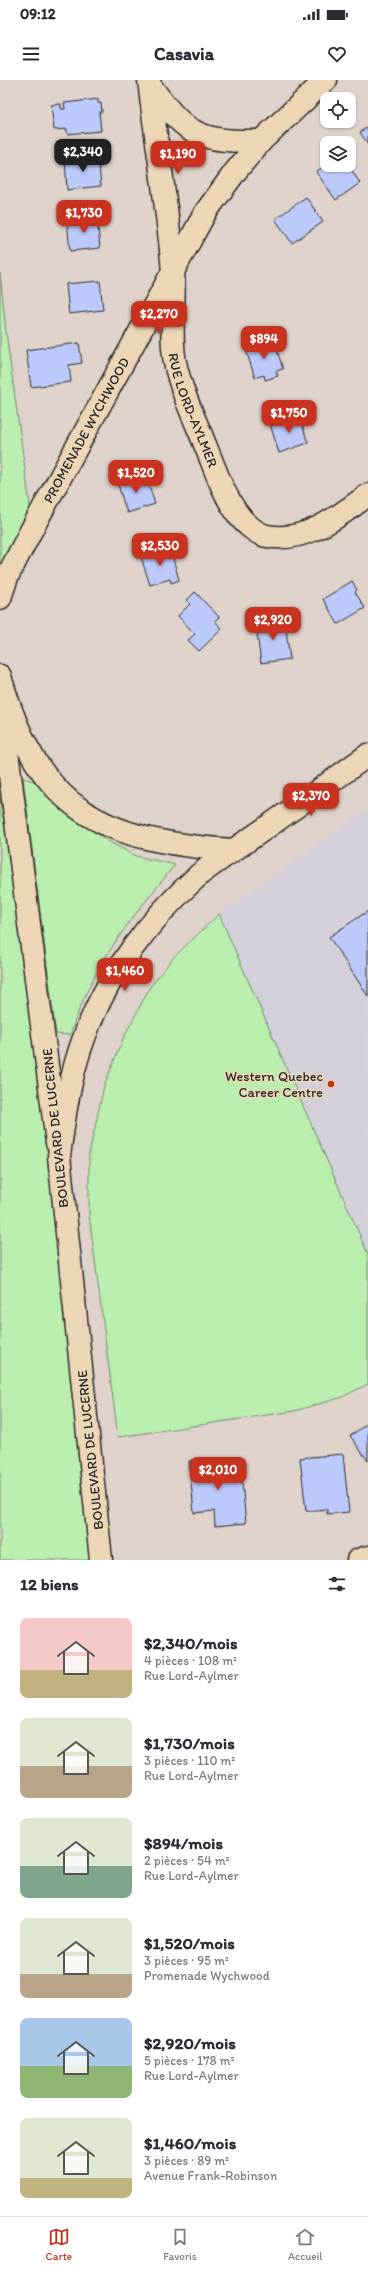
<!DOCTYPE html>
<html lang="fr">
<meta charset="utf-8">
<style>
body{margin:0;font-family:Itim,sans-serif;background:#f7f7f7;color:#2b2b33;height:100vh;display:flex;flex-direction:column;font-size:15px;white-space:nowrap}
*{box-sizing:border-box;margin:0}
p{font-size:13px;color:#7c7c81}
.icon{flex:none;width:22px;height:22px;fill:none;stroke:currentColor;stroke-width:2;stroke-linecap:round;stroke-linejoin:round}
.map{position:relative;height:1480px;overflow:hidden}
.side{display:flex;flex-direction:column;background:#fff;flex:1}
.side>*{flex:none}
.controls{position:absolute;left:320px;top:12px;display:grid;gap:8px}
.controls a{display:grid;place-items:center;width:36px;height:36px;border-radius:8px;background:#fff;box-shadow:0 1px 3px #0004;font-size:20px}
.price{position:absolute;translate:-50% -34px;padding:0 9px;border-radius:8px;background:#c8321e;color:#fff;font-size:13px;line-height:26px;filter:drop-shadow(0 1px 2px #0008)}
.price::after{content:'';position:absolute;left:50%;top:24px;width:12px;height:9px;margin-left:-6px;background:inherit;clip-path:polygon(0 0,100% 0,50% 100%)}
.price.active{background:#222;color:#fff}
ul{padding:0;list-style:none}
li{display:flex;align-items:center;gap:12px;height:100px;padding:0 20px}
li span{display:grid;place-items:center;flex:none;width:112px;height:80px;border-radius:8px;color:#555}
li>.icon{margin-inline-start:auto}
span .icon{width:48px;height:48px;fill:#fffc;stroke-width:1}
li b{font-size:17px}
h2{display:flex;justify-content:space-between;align-items:center;height:48px;padding:0 20px;font-size:17px}
.status{display:flex;justify-content:space-between;align-items:center;height:28px;padding:0 20px;background:#fff;direction:ltr}
.status svg{height:11px;fill:currentColor}
header{display:flex;justify-content:space-between;align-items:center;height:52px;padding:0 20px;background:#fff;font-size:18px;font-weight:800}
.tab-bar{display:flex;justify-content:space-around;align-items:center;height:56px;border-top:1px solid #e1e1e2;background:#fff;font-size:11px;color:#7c7c81}
.tab-bar a{display:grid;justify-items:center;gap:2px}
.tab-bar .active{color:#c8321e}
.map>svg:first-child{display:block}
.built{fill:#d4d0d9}
.green{fill:#baeeaf;stroke:#728c6d}
.building{fill:#bccafb;stroke:#2b2b2b}
.lines{fill:none;stroke-linecap:round;stroke-linejoin:round}
.street-casing{stroke:#2b2b2b;stroke-width:25}
.secondary-casing{stroke:#2b2b2b;stroke-width:25}
.street{stroke:#edd6b6;stroke-width:22}
.secondary{stroke:#edd6b6;stroke-width:22}
.poi-dot{fill:#c8321e;stroke:#edd6b6;stroke-width:1.5}
.labels{text-anchor:middle;stroke-width:3;stroke-linejoin:round;paint-order:stroke}
.street-label{font-size:14px;fill:#2b2b2b;stroke:#edd6b6}
.poi-label{font-size:14px;fill:#2b2b2b;stroke:#edd6b6;text-anchor:end}
</style>
<div class="status"><b>09:12</b><svg viewBox="0 0 49 12"><path d="M0 12V9h3v3zM5 12V6h3v6zM10 12V3h3v9zM15 12V0h3v12zM26 1h20v11H26zM47 4h2v5h-2z"/></svg></div>
<header><svg class="icon" aria-label="menu" viewBox="0 0 24 24"><path d="M4 6h16M4 12h16M4 18h16"/></svg>Casavia<svg class="icon" aria-label="heart" viewBox="0 0 24 24"><path d="M12 20l-8-8c-3-5 5-10 8-4 3-6 11-1 8 4z"/></svg></header>
<div class="map">
<svg width="368" height="1480" viewBox="0 0 368 1480">
<rect width="100%" height="100%" fill="#ded2cb"/>
<filter id="ink" filterUnits="userSpaceOnUse"><feTurbulence type="fractalNoise" baseFrequency=".025" numOctaves="2"/><feDisplacementMap in="SourceGraphic" scale="8" xChannelSelector="R" yChannelSelector="G"/><feConvolveMatrix kernelMatrix="1 2 1 2 8 2 1 2 1" color-interpolation-filters="sRGB"/></filter>
<g filter="url(#ink)">
<path class="built" d="M368 729V1174L219 834Z"/>
<g class="green">
<path d="M0 193 6 253 33 447 0 518Z"/>
<path d="M23 698 48 705 74 735 104 759 136 776 175 785C130 839 91 887 70 955L56 954Z"/>
<path d="M0 718 54 1045 99 1480H0Z"/>
<path d="M219 834 368 1174V1304L340 1318 294 1331 118 1357 89 1135V1074L104 1006 123 959 150 907 174 877Z"/>
</g>
<g class="building">
<path d="M98 19V23H101L102 32H99L101 51 67 54V49L54 50 51 25 61 24V29H65L64 23Z"/>
<path d="M368 47V65L360 52Z"/>
<path d="M98 77 101 106 67 110 65 80Z"/>
<path d="M327 84 348 85 360 103 336 120 316 92Z"/>
<path d="M306 117 323 142 292 163 275 139Z"/>
<path d="M97 138 100 168 70 171 67 141Z"/>
<path d="M100 201 103 230 69 234 66 204Z"/>
<path d="M274 261 283 289 276 291 278 296 265 300 264 295 255 298 246 270 249 269 248 264 254 262 256 267Z"/>
<path d="M79 263 82 283 69 285 71 302 31 307 26 270Z"/>
<path d="M299 335 308 363 279 373 270 344Z"/>
<path d="M146 396 155 424 127 433 118 405Z"/>
<path d="M170 467 179 500 171 503 170 499 150 505 141 477Z"/>
<path d="M352 501 357 510 355 512 365 528 338 544 323 519Z"/>
<path d="M195 512 219 537 215 541 222 549 199 571 188 560 195 554 178 536 190 524 187 520Z"/>
<path d="M267 539V544L279 540 280 542H285L290 579 261 583 256 546 258 545V541Z"/>
<path d="M368 831V916L329 857Z"/>
<path d="M368 1343V1381L350 1356Z"/>
<path d="M343 1374 349 1432 327 1434V1429L306 1431 300 1378Z"/>
<path d="M210 1379 211 1385 240 1382 246 1443 215 1446 214 1431 194 1433 189 1381Z"/>
</g>
<g class="lines">
<defs>
<g id="street">
<path id="s1" d="M149 0C156 64 168 128 173 192 176 222 169 252 175 282 181 312 195 339 206 367 215 389 223 413 237 433 243 442 256 454 267 456 305 464 340 435 368 415"/>
<path d="M152 8C187 56 201 62 261 61"/>
<path id="s2" d="M0 518 7 497 33 447 205 133 235 92 261 61 326 0"/>
<path d="M0 596C38 730 100 761 233 770"/>
<path d="M0 617 57 1063"/>
<path d="M358 1480 368 1477"/>
</g>
<path id="secondary" d="M101 1480 59 1076C64 1037 70 995 84 958 106 895 151 838 200 794 219 779 240 766 260 752 296 727 332 701 368 675"/>
</defs>
<use href="#street" class="street-casing"/>
<use href="#secondary" class="secondary-casing"/>
<use href="#street" class="street"/>
<use href="#secondary" class="secondary"/>
</g>
</g>
<circle class="poi-dot" cx="331" cy="1004" r="4"/>
<g class="labels">
<g class="street-label">
<text dy="5" stroke="none"><textPath href="#s1" startOffset="335">RUE LORD-AYLMER</textPath></text>
<text dy="5" stroke="none"><textPath href="#s2" startOffset="189">PROMENADE WYCHWOOD</textPath></text>
<text transform="translate(55 1048) rotate(-96)" y="5">BOULEVARD DE LUCERNE</text>
<text transform="translate(90 1370) rotate(-96)" y="5">BOULEVARD DE LUCERNE</text>
</g>
<g class="poi-label">
<text x="323" y="1001">Western Quebec<tspan x="323" dy="16">Career Centre</tspan></text>
</g>
</g>
</svg>
<div class="controls">
<a><svg class="icon" aria-label="locate" viewBox="0 0 24 24"><circle cx="12" cy="12" r="6"/><path d="M12 2v4M12 18v4M2 12h4M18 12h4"/></svg></a>
<a><svg class="icon" aria-label="layers" viewBox="0 0 24 24"><path d="M12 4l9 5-9 5-9-5zM3 14l9 5 9-5"/></svg></a>
</div>
<b class="price active" style="left:83px;top:93px">$2,340</b>
<b class="price" style="left:178px;top:95px">$1,190</b>
<b class="price" style="left:84px;top:154px">$1,730</b>
<b class="price" style="left:159px;top:255px">$2,270</b>
<b class="price" style="left:264px;top:280px">$894</b>
<b class="price" style="left:289px;top:354px">$1,750</b>
<b class="price" style="left:136px;top:414px">$1,520</b>
<b class="price" style="left:160px;top:487px">$2,530</b>
<b class="price" style="left:273px;top:561px">$2,920</b>
<b class="price" style="left:311px;top:737px">$2,370</b>
<b class="price" style="left:125px;top:912px">$1,460</b>
<b class="price" style="left:218px;top:1411px">$2,010</b>
</div>
<section class="side">
<h2>12 biens<svg class="icon" aria-label="filters" viewBox="0 0 24 24"><path d="M4 7h16M4 17h16"/><circle cx="9" cy="7" r="2"/><circle cx="15" cy="17" r="2"/></svg></h2>
<ul>
<li><span style="background:linear-gradient(#f6c9c9 65%,#c2b280 0)"><svg class="icon" aria-label="home" viewBox="0 0 24 24"><path d="M3 11l9-7 9 7M6 9v11h12V9"/></svg></span><div><b>$2,340/mois</b><p>4 pièces · 108 m²</p><p>Rue Lord-Aylmer</p></div></li>
<li><span style="background:linear-gradient(#dfe7d0 60%,#b9a48a 0)"><svg class="icon" aria-label="home" viewBox="0 0 24 24"><path d="M3 11l9-7 9 7M6 9v11h12V9"/></svg></span><div><b>$1,730/mois</b><p>3 pièces · 110 m²</p><p>Rue Lord-Aylmer</p></div></li>
<li><span style="background:linear-gradient(#dfe7d0 60%,#7fa58c 0)"><svg class="icon" aria-label="home" viewBox="0 0 24 24"><path d="M3 11l9-7 9 7M6 9v11h12V9"/></svg></span><div><b>$894/mois</b><p>2 pièces · 54 m²</p><p>Rue Lord-Aylmer</p></div></li>
<li><span style="background:linear-gradient(#dfe7d0 70%,#b9a48a 0)"><svg class="icon" aria-label="home" viewBox="0 0 24 24"><path d="M3 11l9-7 9 7M6 9v11h12V9"/></svg></span><div><b>$1,520/mois</b><p>3 pièces · 95 m²</p><p>Promenade Wychwood</p></div></li>
<li><span style="background:linear-gradient(#a9c7e8 60%,#8fb573 0)"><svg class="icon" aria-label="home" viewBox="0 0 24 24"><path d="M3 11l9-7 9 7M6 9v11h12V9"/></svg></span><div><b>$2,920/mois</b><p>5 pièces · 178 m²</p><p>Rue Lord-Aylmer</p></div></li>
<li><span style="background:linear-gradient(#dfe7d0 75%,#c2b280 0)"><svg class="icon" aria-label="home" viewBox="0 0 24 24"><path d="M3 11l9-7 9 7M6 9v11h12V9"/></svg></span><div><b>$1,460/mois</b><p>3 pièces · 89 m²</p><p>Avenue Frank-Robinson</p></div></li>
</ul>
</section>
<nav class="tab-bar">
<a class="active"><svg class="icon" aria-label="map" viewBox="0 0 24 24"><path d="M3 6l6-2 6 2 6-2v14l-6 2-6-2-6 2zM9 4v14M15 6v14"/></svg>Carte</a>
<a><svg class="icon" aria-label="saved" viewBox="0 0 24 24"><path d="M7 4h10v16l-5-4-5 4z"/></svg>Favoris</a>
<a><svg class="icon" aria-label="home" viewBox="0 0 24 24"><path d="M3 11l9-7 9 7M6 9v11h12V9"/></svg>Accueil</a>
</nav>
